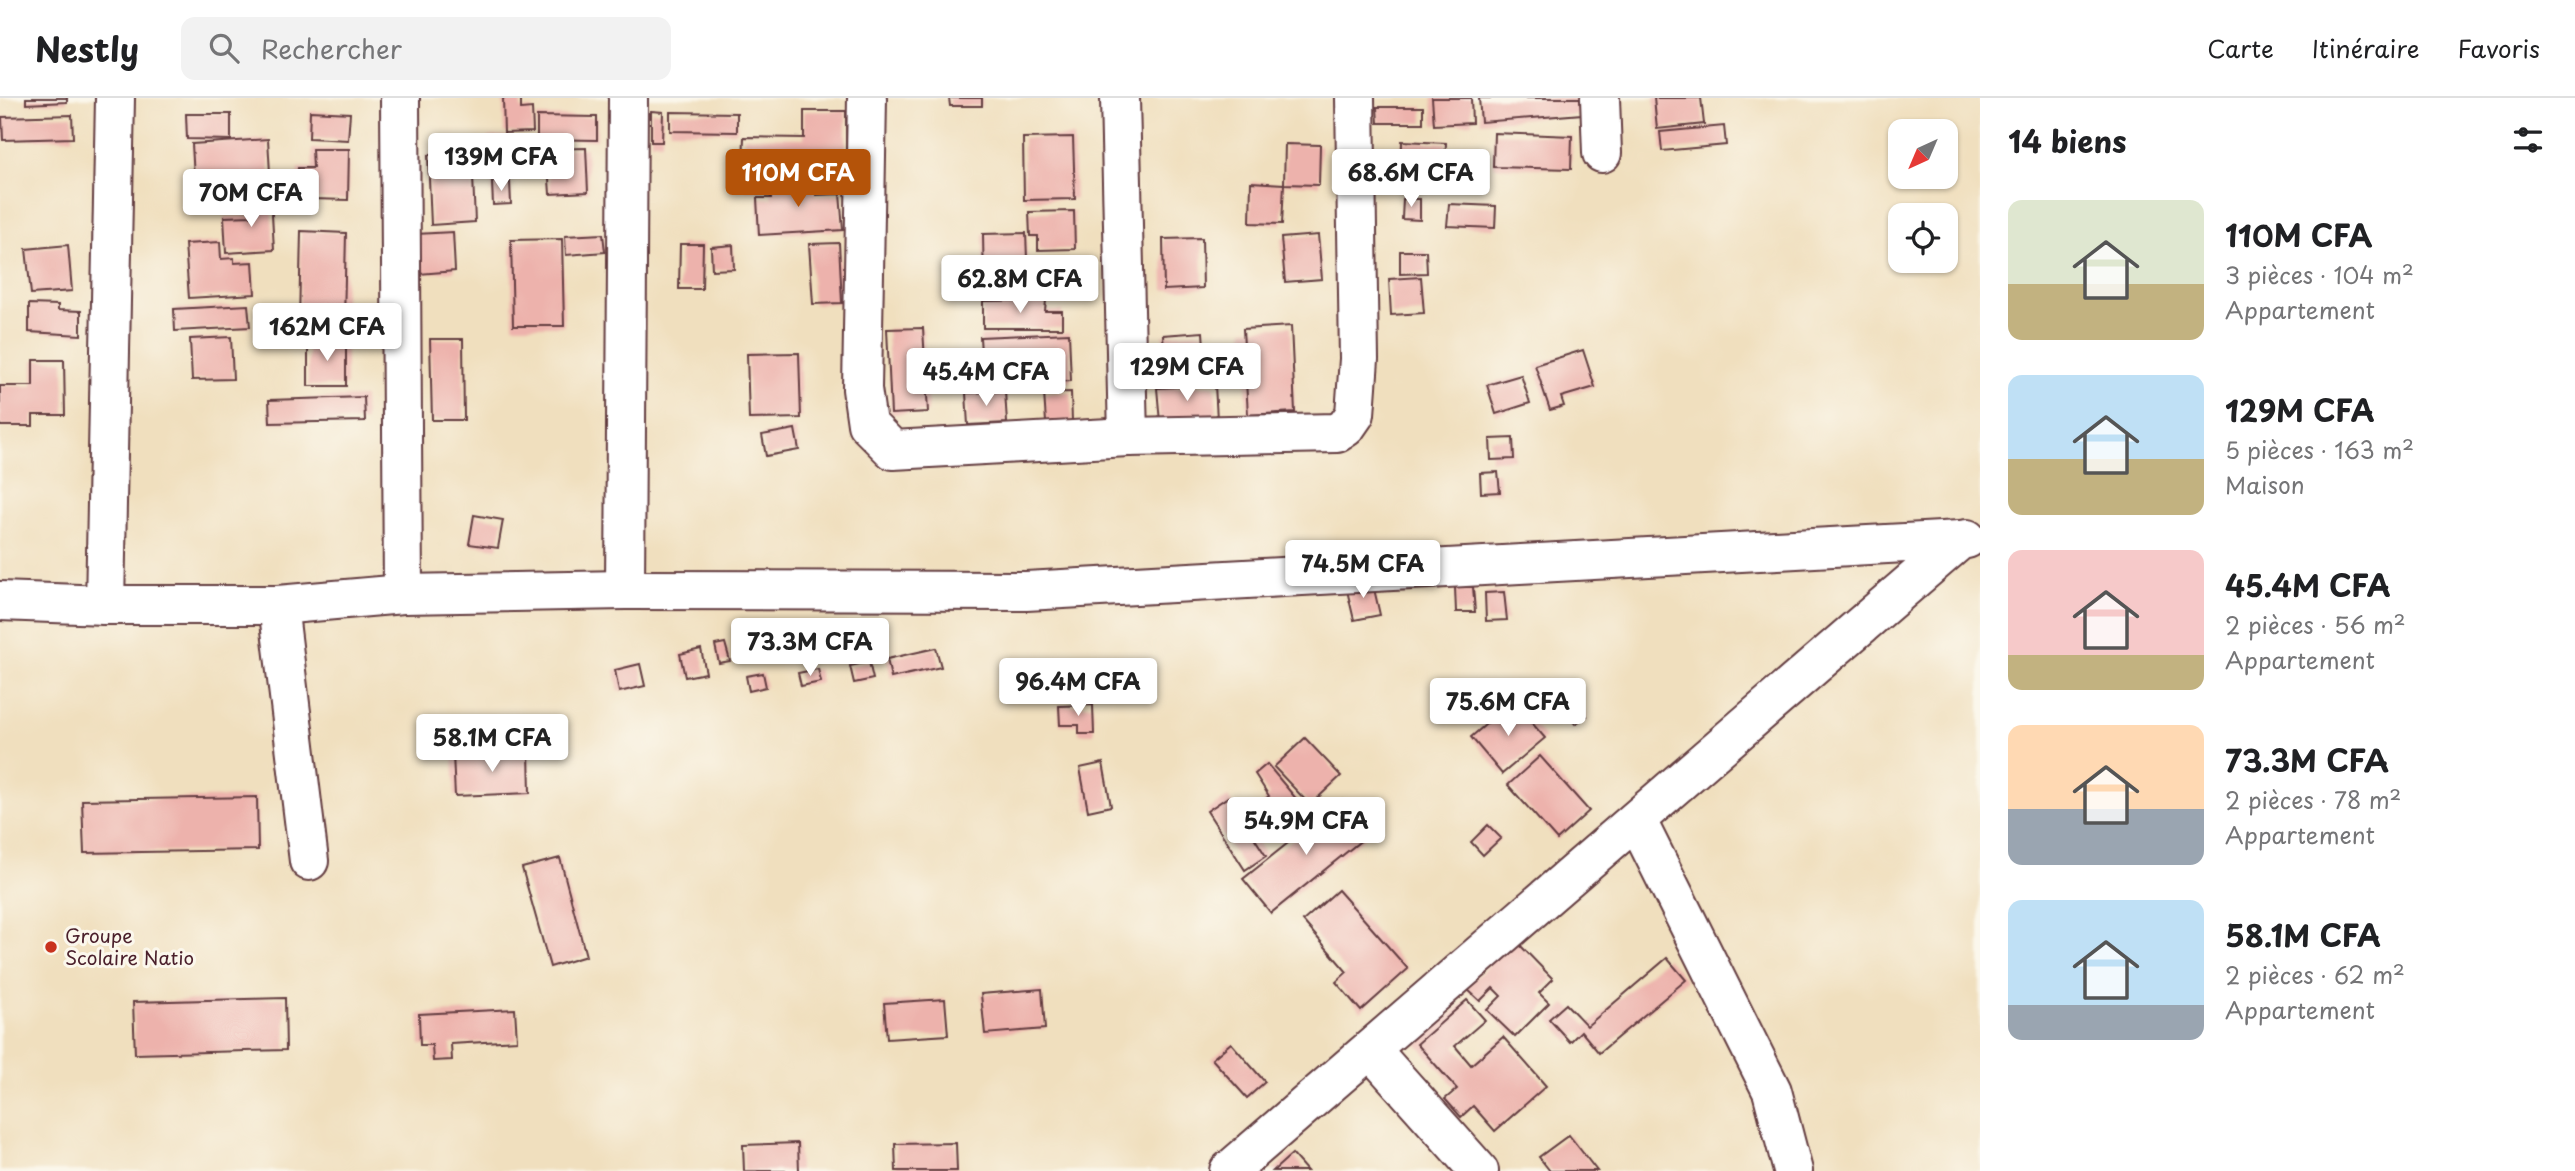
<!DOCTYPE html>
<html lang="fr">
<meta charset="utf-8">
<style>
body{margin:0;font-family:"Playpen Sans",sans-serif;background:#f2f2f2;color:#202124;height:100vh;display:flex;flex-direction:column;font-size:26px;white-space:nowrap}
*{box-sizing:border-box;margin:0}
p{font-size:23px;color:#757577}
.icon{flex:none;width:38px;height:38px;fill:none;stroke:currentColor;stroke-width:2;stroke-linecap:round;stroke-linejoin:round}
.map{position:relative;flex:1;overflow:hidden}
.details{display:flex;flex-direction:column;background:#fff;width:595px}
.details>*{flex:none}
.needle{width:46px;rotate:224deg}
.tools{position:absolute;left:1888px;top:21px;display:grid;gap:14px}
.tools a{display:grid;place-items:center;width:70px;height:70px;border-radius:14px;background:#fff;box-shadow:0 2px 5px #0004;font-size:35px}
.price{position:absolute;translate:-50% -60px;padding:0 16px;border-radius:7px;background:#fff;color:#222;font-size:23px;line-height:46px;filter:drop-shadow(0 2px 4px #0008)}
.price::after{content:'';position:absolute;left:50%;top:42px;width:21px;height:16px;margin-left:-10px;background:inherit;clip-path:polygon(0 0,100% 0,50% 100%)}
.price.current{background:#b45309;color:#fff}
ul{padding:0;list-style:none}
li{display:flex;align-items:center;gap:21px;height:175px;padding:0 28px}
li span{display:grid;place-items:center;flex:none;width:196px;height:140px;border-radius:14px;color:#555}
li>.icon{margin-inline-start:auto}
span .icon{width:84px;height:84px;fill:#fffc;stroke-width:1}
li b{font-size:30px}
h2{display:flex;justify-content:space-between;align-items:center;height:84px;padding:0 28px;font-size:30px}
header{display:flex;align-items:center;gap:42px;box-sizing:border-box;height:98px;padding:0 35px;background:#fff;border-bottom:2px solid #e0e0e0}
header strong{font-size:33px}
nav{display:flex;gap:38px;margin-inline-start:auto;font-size:24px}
.search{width:490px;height:63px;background:#f2f2f2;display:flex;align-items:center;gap:18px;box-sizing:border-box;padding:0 24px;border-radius:14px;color:#757577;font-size:26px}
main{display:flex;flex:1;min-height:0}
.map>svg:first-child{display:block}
.building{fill:#edb2ac}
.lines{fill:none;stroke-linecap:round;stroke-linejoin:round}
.minor-casing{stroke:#633c41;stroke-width:42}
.minor{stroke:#fff;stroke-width:38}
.poi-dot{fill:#c8321e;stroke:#fbf7ec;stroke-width:2.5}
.labels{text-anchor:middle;stroke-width:6;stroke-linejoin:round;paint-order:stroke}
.poi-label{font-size:19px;fill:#4a1f2b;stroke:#fbf7ec;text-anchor:start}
</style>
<header>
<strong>Nestly</strong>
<div class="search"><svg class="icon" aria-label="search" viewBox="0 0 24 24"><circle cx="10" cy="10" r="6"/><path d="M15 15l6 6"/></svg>Rechercher</div>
<nav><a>Carte</a><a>Itinéraire</a><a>Favoris</a></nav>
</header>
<main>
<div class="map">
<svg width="1980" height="1073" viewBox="0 0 1980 1073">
<rect width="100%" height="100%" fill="#fbf7ec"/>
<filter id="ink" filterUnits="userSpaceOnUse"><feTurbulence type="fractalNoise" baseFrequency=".0143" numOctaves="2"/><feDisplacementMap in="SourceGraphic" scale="14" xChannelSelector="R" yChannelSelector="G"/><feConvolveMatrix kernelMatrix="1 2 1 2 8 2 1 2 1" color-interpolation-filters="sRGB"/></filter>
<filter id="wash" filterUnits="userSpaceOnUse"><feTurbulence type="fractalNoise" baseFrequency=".00686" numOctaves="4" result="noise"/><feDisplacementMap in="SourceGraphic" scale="28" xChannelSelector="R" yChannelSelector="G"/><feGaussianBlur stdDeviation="1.57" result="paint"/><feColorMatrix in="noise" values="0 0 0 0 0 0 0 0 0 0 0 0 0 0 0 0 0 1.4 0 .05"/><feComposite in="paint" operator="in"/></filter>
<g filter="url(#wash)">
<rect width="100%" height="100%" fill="#f0dfbe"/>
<g id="blocks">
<g class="building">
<path d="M26 0H67V4L26 6Z"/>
<path d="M503 0H521V11L532 10 533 34 504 35Z"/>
<path d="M949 0H982V8H950Z"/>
<path d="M1432 0H1471L1472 25 1434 27Z"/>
<path d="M1479 0H1580L1582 16 1481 24Z"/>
<path d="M1654 0H1701L1704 26 1657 31Z"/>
<path d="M1377 9H1423V25H1378Z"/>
<path d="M310 13 350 15 348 42 309 40Z"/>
<path d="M651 13 663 14 662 44H651Z"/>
<path d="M804 13H846V69L743 67 744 39 804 40Z"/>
<path d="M670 14 737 15V34L670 33Z"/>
<path d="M186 16H231V42L187 41Z"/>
<path d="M72 17 73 40 3 42 2 19Z"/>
<path d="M537 18 597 19V42L537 41Z"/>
<path d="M1724 28 1726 47 1662 53 1660 34Z"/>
<path d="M1494 35 1572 38 1571 71 1493 69Z"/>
<path d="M507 38 509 80 480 81 479 58H489L488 39Z"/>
<path d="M1073 39 1075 101 1024 102 1023 40Z"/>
<path d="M268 41 271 92 195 96 192 46Z"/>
<path d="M1402 43 1446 45 1444 91 1401 88Z"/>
<path d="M1285 46 1320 47 1319 87 1284 86Z"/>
<path d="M586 50 588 94 550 96 547 51Z"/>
<path d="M312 51H349L348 102 312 101V92L297 91 298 70H313Z"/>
<path d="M472 55 475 124 431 127 428 57Z"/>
<path d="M745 74H760L761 92H745Z"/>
<path d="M815 79 816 97 840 96 843 132 759 137 757 100H771L770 81Z"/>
<path d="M492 84H510L511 106 493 107Z"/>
<path d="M1251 84 1284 86 1282 126 1250 125Z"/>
<path d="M271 98 274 152 226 155 224 119 251 118 250 99Z"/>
<path d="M1403 101H1420V122L1402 121Z"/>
<path d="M1449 106 1496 108 1495 130 1447 128Z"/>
<path d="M1074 113 1075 151 1038 152V138H1030L1029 114Z"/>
<path d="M301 133 346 135 344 224 299 223Z"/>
<path d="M453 134 455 173 419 176 416 136Z"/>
<path d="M1026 135 1028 187 984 189 983 136Z"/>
<path d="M603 136 605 154 566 157 565 138Z"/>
<path d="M1318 137 1322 181 1285 184 1281 140Z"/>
<path d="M1202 140 1203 190 1164 192 1163 141Z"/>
<path d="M562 141 564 228H513L511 142Z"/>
<path d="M220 144 221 161 234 160V165L253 164 255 196 189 200 185 146Z"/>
<path d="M839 145 842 205 813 206 809 146Z"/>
<path d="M680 146H703L702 191H679Z"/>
<path d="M68 147 72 193 31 196 26 151Z"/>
<path d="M733 147 734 171 712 172 711 149Z"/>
<path d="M1400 153H1426L1427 175 1400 176Z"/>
<path d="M1074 162 1076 196 1059 197 1058 163Z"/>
<path d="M1421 179 1424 215 1391 217 1389 181Z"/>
<path d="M1046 202 1045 213H1062V230H983V203Z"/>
<path d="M29 206 58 207V212L81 213V237L29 234Z"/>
<path d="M248 207 250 229 175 233 174 211Z"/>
<path d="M257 212 284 214 283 229 256 227Z"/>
<path d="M1291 228 1295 314 1248 317 1243 231Z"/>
<path d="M923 230 928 314 891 316 887 231Z"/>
<path d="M1203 234 1206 279 1166 282 1163 237Z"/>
<path d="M1069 235 1071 283 983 287 980 239Z"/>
<path d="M231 239 233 281 192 282 190 241Z"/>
<rect x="308" y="241" width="38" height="47"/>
<path d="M430 241H463L464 322H432Z"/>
<path d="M1583 252 1595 289 1561 299 1564 308 1550 312 1535 267Z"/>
<path d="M799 255 801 320 749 321 747 256Z"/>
<path d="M33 262H64L65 317H33V328H0V288H33Z"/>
<path d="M1521 277 1530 305 1496 316 1487 287Z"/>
<path d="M1215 287 1217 321 1160 324 1157 290Z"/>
<path d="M1005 293 1007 325 968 327 966 295Z"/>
<path d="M1071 294 1072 323 1046 324 1044 295Z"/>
<path d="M364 299 365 323 270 325 269 302Z"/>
<path d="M795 331 799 352 766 358 762 337Z"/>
<path d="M1513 340 1514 361 1491 362 1490 341Z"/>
<path d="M1498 374 1500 394 1481 395 1480 375Z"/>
<path d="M474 417 503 422 498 450 469 446Z"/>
<path d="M1372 482 1380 517 1354 522 1346 488Z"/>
<path d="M1455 489H1473L1475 514H1456Z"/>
<path d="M1504 494 1507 522 1486 523 1485 495Z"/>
<path d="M725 545 730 563 719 565 715 547Z"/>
<path d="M936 550 941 569 891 580 887 561Z"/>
<path d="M701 551 706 575 685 579 680 556Z"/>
<path d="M869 564 873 581 854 585 850 568Z"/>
<path d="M640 566 645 588 619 594 615 572Z"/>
<path d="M818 571 821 584 801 588 798 575Z"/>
<path d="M763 575 766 589 749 593 746 578Z"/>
<path d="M1564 587 1587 618 1575 626 1553 595Z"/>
<path d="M1513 603 1545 640 1502 676 1471 639Z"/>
<path d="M1093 607 1094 636H1079V627H1060L1059 608Z"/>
<path d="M1305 640 1341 678 1310 707 1274 669Z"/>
<path d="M529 654 530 695 455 698 453 656Z"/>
<path d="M1540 658 1589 713 1557 742 1508 687Z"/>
<path d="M1103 665 1111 708 1088 713 1080 670Z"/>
<path d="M1267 666 1304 710 1289 722 1281 714 1276 719 1263 703 1269 698 1255 676Z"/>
<path d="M257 699 258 752 84 755 82 702Z"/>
<path d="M1228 699 1266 758 1245 772 1207 713Z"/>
<path d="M1342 702 1369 736 1271 815 1243 781Z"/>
<path d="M1488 727 1501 740 1483 757 1471 744Z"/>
<path d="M560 760 586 858 550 869 522 770Z"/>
<path d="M1338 792 1408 871 1361 913 1336 884 1347 874 1303 823Z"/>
<path d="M1514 841 1553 881 1539 895 1549 905 1515 939 1487 912 1501 898 1493 890 1480 903 1466 890Z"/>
<path d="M1667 860 1686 882 1599 955 1581 933 1570 944 1549 921 1566 906 1587 928Z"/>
<path d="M1042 891 1045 931 985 936 981 896Z"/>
<path d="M285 900 286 952 135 956 133 904Z"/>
<path d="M945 901 948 937 887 941 884 905Z"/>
<path d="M1467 902 1485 922 1455 948 1471 967 1503 939 1546 988 1495 1033 1473 1008 1461 1019 1445 1001 1457 991 1417 946Z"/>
<path d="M515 911 517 942 451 946 452 962 433 963 432 947H420L419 916Z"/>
<path d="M1231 945 1265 984 1247 1000 1212 961Z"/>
<path d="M1569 1037 1597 1073H1550L1539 1059Z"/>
<path d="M798 1045 799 1073H744L743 1047Z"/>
<path d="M956 1045 957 1073H896L895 1046Z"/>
<path d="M1292 1056 1307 1073H1273Z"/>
</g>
</g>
</g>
<g filter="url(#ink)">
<use href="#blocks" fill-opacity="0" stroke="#633c41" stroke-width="2"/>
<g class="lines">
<defs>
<g id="minor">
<path d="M400 0 403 496"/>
<path d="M867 0 862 291 867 326 893 352 1128 339 1337 335 1346 329 1355 316 1359 261 1355 0"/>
<path d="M1120 0 1128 339"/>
<path d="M1600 0 1602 55"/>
<path d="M625 492 628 0"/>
<path d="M0 503 105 507H278L403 496 625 492 1026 493 1960 442"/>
<path d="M105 507 115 0"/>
<path d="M278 507 309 763"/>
<path d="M1637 723 1772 993 1793 1073"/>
<path d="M1372 953 1479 1073"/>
<path d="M1229 1073 1960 442 1967 441"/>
</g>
</defs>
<use href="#minor" class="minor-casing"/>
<use href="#minor" class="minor"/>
</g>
</g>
<circle class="poi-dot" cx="51" cy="849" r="7"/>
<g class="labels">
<g class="poi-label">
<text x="65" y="845">Groupe<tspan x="65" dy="22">Scolaire Natio</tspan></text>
</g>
</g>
</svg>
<div class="tools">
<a><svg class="needle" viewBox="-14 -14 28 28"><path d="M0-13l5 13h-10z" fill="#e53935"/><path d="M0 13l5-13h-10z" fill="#757577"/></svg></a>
<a><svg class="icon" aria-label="locate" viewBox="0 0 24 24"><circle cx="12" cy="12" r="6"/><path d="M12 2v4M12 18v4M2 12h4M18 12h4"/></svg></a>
</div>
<b class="price" style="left:501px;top:95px">139M CFA</b>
<b class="price current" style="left:798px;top:111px">110M CFA</b>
<b class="price" style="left:1411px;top:111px">68.6M CFA</b>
<b class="price" style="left:251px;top:131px">70M CFA</b>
<b class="price" style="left:1020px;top:217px">62.8M CFA</b>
<b class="price" style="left:327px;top:265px">162M CFA</b>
<b class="price" style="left:1187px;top:305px">129M CFA</b>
<b class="price" style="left:986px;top:310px">45.4M CFA</b>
<b class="price" style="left:1363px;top:502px">74.5M CFA</b>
<b class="price" style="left:810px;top:580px">73.3M CFA</b>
<b class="price" style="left:1078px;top:620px">96.4M CFA</b>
<b class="price" style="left:1508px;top:640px">75.6M CFA</b>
<b class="price" style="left:492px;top:676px">58.1M CFA</b>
<b class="price" style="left:1306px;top:759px">54.9M CFA</b>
</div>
<section class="details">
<h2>14 biens<svg class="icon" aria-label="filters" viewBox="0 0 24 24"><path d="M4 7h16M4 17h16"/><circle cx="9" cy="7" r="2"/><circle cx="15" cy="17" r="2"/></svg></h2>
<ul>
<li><span style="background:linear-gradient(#dfe7d0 60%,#c2b280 0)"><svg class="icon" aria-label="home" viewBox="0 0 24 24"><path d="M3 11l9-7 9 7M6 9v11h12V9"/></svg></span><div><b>110M CFA</b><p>3 pièces · 104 m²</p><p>Appartement</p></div></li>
<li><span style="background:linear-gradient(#bfe0f5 60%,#c2b280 0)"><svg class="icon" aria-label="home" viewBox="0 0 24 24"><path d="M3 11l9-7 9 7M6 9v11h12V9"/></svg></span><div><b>129M CFA</b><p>5 pièces · 163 m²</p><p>Maison</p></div></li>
<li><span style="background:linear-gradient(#f6c9c9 75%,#c2b280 0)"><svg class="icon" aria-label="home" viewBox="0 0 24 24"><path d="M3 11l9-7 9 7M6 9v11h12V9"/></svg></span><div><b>45.4M CFA</b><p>2 pièces · 56 m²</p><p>Appartement</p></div></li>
<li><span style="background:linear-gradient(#ffd9b3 60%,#9aa5b1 0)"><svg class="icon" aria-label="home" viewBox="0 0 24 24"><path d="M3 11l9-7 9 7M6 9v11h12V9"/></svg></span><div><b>73.3M CFA</b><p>2 pièces · 78 m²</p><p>Appartement</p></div></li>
<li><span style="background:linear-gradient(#bfe0f5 75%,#9aa5b1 0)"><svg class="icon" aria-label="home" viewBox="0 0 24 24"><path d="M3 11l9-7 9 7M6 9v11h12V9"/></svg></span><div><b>58.1M CFA</b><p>2 pièces · 62 m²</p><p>Appartement</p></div></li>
</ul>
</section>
</main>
